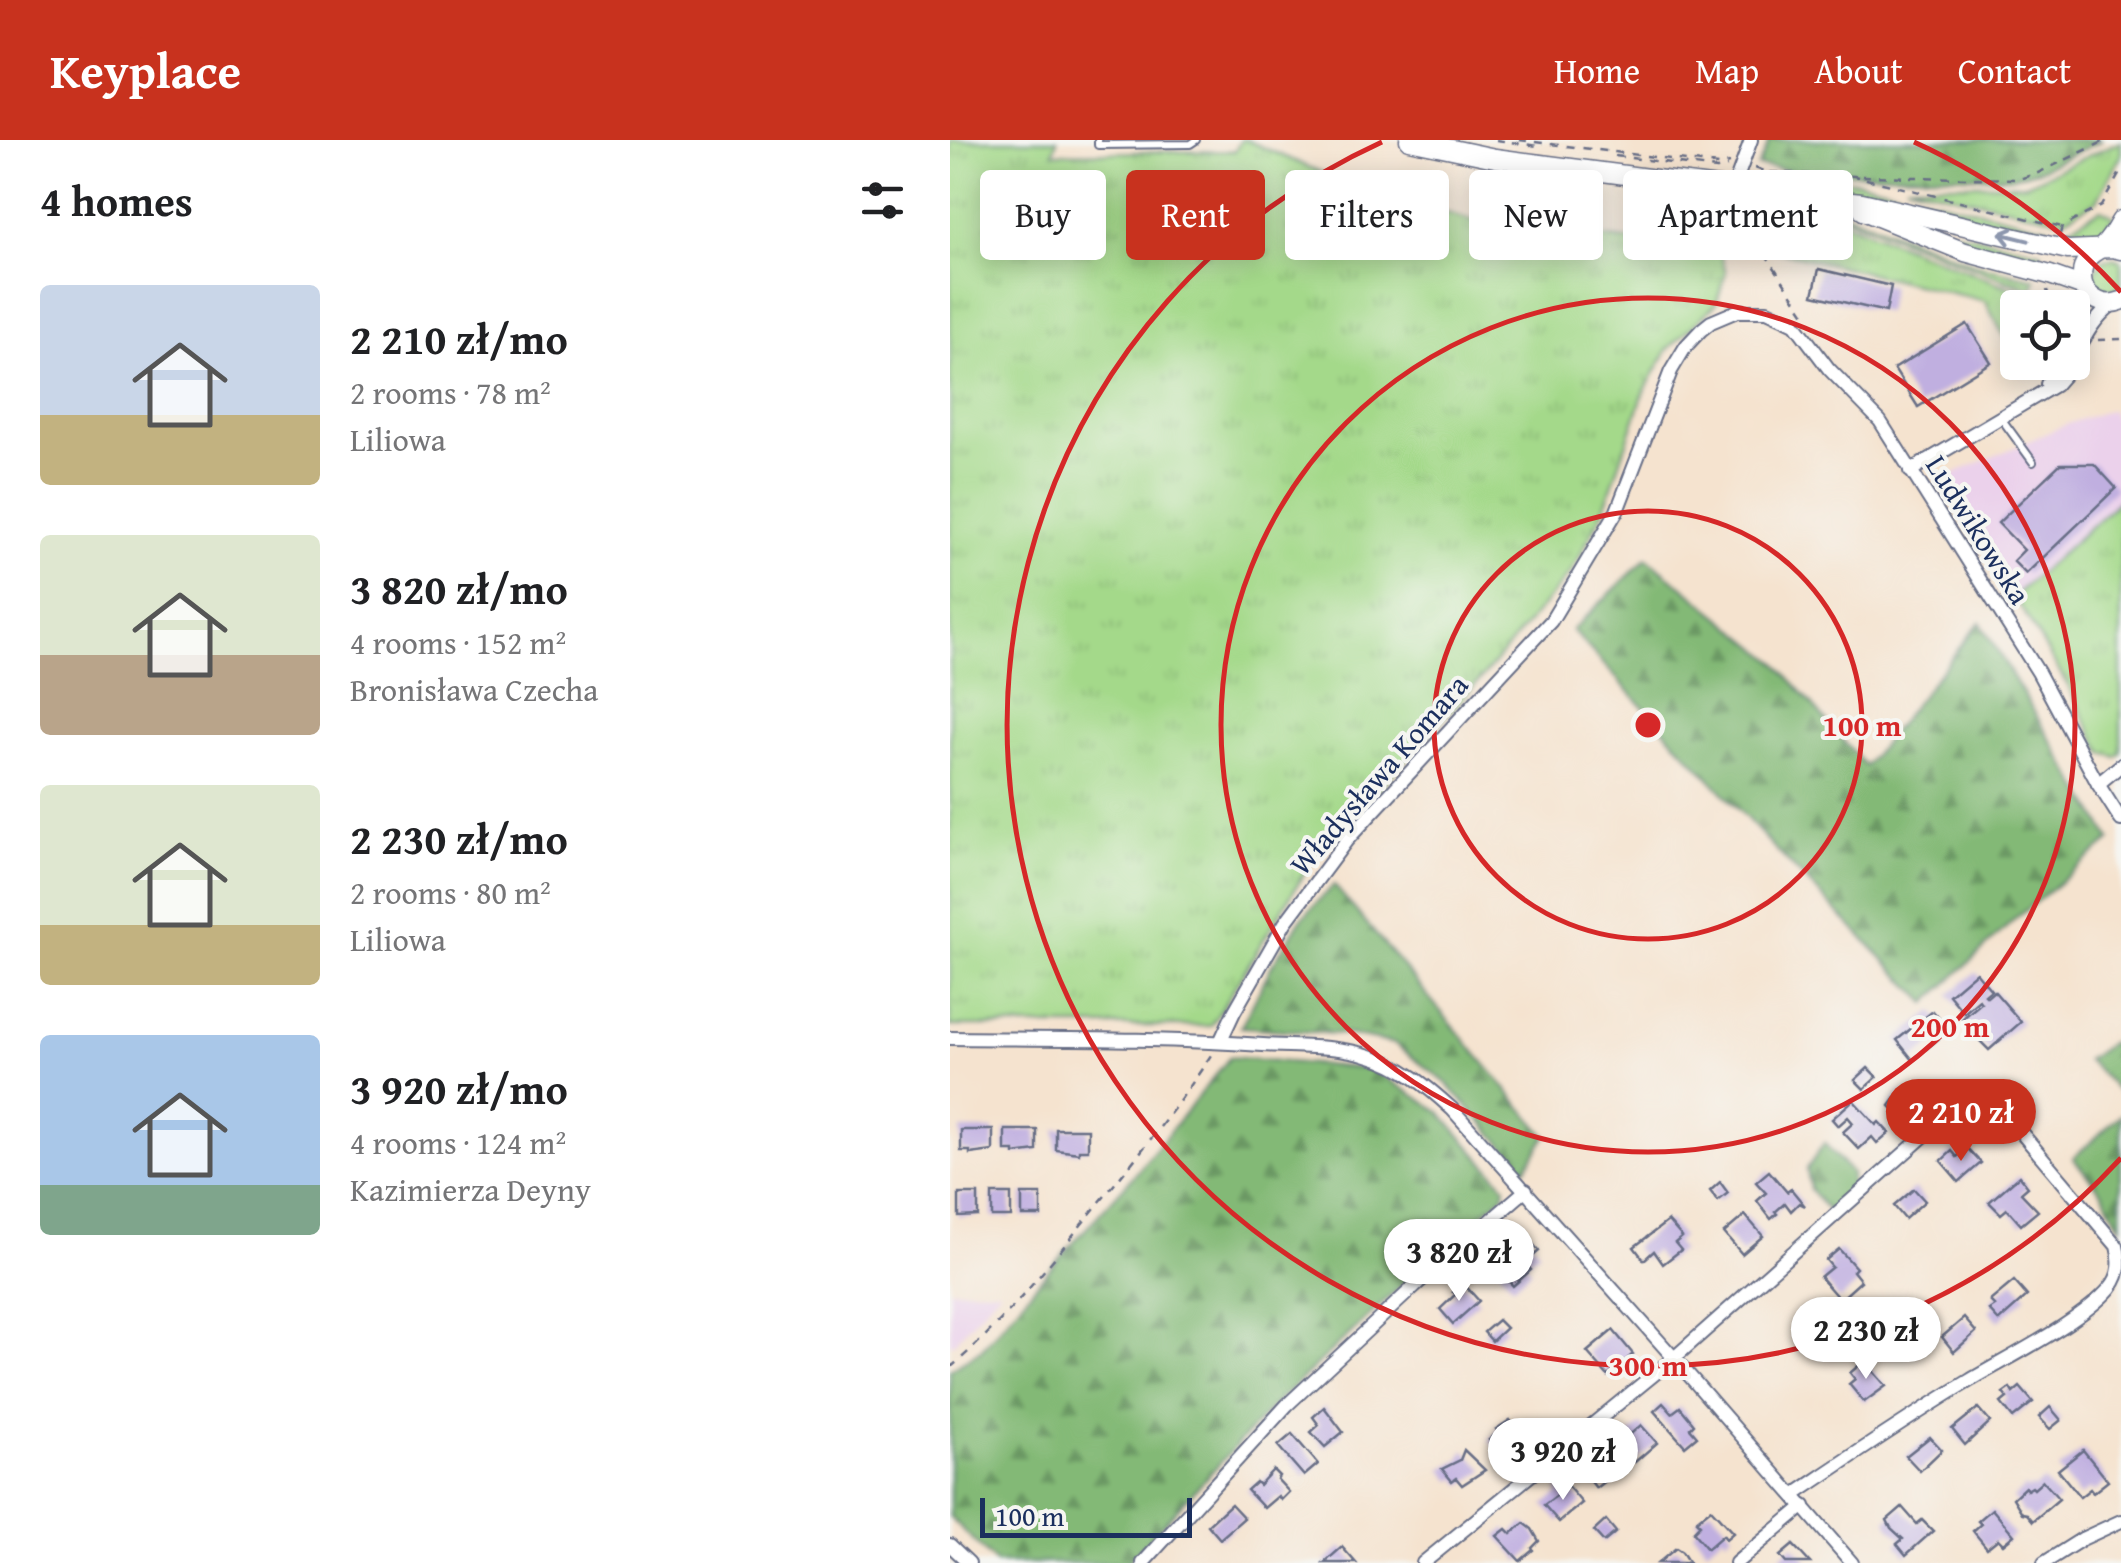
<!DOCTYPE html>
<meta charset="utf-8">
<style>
body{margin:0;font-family:"Gentium Book Plus",serif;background:#f6f6f6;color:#202124;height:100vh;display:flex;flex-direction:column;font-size:38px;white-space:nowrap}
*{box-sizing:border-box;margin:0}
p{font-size:32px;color:#757577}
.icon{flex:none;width:55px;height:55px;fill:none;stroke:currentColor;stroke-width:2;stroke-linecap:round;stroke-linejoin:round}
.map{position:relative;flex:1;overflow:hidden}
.details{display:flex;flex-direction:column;background:#fff;width:950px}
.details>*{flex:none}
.hud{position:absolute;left:30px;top:30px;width:950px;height:90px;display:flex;gap:20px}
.tools{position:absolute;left:1050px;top:150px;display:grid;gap:20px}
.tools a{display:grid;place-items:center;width:90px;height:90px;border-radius:10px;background:#fff;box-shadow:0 5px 25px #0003;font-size:50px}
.scale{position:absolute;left:30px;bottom:25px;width:212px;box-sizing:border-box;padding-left:10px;border:5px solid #1b2f5e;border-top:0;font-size:28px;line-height:35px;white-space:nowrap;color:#1b2f5e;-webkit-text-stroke:8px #f6f6f2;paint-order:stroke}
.price{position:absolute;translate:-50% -85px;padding:0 22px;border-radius:35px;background:#fff;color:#222;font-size:32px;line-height:65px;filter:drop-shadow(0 2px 5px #0008)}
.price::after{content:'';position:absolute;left:50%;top:60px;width:30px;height:22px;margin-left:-15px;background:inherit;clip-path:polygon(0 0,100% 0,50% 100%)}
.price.current{background:#c8321e;color:#fff}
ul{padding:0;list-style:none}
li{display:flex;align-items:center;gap:30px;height:250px;padding:0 40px}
li span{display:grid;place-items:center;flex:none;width:280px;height:200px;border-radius:10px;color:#555}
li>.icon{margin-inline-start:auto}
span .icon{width:120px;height:120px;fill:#fffc;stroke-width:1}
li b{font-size:42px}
h2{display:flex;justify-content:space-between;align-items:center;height:120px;padding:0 40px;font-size:42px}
.chip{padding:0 35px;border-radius:10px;background:#fff;box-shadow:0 5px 25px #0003;font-size:35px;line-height:90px}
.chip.current{background:#c8321e;color:#fff}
header{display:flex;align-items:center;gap:60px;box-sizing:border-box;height:140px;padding:0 50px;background:#c8321e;color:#fff}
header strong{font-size:48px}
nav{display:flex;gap:55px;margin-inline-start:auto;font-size:35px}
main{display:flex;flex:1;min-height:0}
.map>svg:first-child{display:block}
.built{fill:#ebd1eb}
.grass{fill:url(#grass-tufts);stroke:#608474;stroke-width:2.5}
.forest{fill:url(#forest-firs);stroke:#4f746a;stroke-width:2.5}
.building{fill:#c0afe0}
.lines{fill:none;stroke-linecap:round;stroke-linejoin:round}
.lane-casing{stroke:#676e86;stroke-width:10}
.street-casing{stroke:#676e86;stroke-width:16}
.secondary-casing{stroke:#676e86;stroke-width:21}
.path{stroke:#676e86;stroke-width:2.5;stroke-dasharray:8 8;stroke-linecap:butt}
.lane{stroke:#fff;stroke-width:6}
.street{stroke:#fff;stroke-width:12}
.secondary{stroke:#fff;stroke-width:18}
.oneway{stroke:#8d97ae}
.ring{fill:none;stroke:#d62828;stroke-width:5}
.labels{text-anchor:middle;stroke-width:8;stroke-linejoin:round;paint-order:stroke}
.street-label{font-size:30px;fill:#1b2f5e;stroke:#f6f6f2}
.centre{fill:#d62828;stroke:#f6f6f2;stroke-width:5}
.ring-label{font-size:30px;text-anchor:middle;font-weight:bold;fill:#d62828;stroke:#f6f6f2;stroke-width:8;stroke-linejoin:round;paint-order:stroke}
</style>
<header>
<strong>Keyplace</strong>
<nav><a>Home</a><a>Map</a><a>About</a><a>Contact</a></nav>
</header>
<main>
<section class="details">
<h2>4 homes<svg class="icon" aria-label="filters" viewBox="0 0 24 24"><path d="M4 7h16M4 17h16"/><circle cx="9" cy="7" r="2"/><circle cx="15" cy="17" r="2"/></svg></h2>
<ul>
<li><span style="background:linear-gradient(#c9d6e8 65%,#c2b280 0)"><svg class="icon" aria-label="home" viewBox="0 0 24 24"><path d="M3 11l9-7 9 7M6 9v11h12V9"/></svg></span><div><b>2 210 zł/mo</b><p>2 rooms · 78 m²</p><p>Liliowa</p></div></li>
<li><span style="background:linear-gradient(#dfe7d0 60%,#b9a48a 0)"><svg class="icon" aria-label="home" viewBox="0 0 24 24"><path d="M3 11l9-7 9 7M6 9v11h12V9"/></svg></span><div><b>3 820 zł/mo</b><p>4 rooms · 152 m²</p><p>Bronisława Czecha</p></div></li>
<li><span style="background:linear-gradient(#dfe7d0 70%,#c2b280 0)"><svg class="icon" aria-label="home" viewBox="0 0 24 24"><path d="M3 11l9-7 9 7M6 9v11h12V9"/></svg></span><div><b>2 230 zł/mo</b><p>2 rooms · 80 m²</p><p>Liliowa</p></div></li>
<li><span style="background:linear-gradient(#a9c7e8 75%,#7fa58c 0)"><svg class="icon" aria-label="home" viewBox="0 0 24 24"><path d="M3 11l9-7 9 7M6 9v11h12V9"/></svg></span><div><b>3 920 zł/mo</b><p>4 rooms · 124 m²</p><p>Kazimierza Deyny</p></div></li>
</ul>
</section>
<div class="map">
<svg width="1171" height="1423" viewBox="0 0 1171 1423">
<defs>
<pattern id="grass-tufts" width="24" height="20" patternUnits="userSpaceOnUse" patternTransform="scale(2.5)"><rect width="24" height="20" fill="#a4d98a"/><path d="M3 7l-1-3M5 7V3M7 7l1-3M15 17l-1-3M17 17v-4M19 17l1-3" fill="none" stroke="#8dbb7a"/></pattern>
<pattern id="forest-firs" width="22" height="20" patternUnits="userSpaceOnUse" patternTransform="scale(2.5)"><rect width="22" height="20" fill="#83b976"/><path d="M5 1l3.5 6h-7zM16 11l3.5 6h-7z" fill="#6a9764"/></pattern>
</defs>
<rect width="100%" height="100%" fill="#f6f6f2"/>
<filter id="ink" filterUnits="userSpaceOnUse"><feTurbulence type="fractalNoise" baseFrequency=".01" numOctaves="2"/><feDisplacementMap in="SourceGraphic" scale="20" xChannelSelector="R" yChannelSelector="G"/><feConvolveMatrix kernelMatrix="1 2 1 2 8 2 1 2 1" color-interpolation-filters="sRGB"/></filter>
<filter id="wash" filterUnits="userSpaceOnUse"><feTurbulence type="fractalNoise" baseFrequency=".0048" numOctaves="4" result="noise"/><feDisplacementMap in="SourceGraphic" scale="40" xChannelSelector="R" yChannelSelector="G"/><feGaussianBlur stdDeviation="2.25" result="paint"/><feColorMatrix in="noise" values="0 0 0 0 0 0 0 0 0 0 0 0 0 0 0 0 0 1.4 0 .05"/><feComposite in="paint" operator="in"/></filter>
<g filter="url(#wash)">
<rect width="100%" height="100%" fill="#f5e3cf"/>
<g class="built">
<path d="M1160 270 1171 287V359L1064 456 997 350 1003 334 1120 283Z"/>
<path d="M0 1149 50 1150 3 1204H0Z"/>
</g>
<g class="grass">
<path d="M0 0H107L103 13 285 11 291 0H296L398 44 524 81 770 112 776 132 766 164 718 209 694 252 653 372 621 432 536 533 360 724 261 886H0Z"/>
<path d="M1171 1V16L1147 60 1112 80 956 44H1076Z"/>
<path d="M823 38 908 41 1099 87 1096 96 912 51 820 45Z"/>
<path d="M866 65 887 70 1027 125 1085 139 1083 148 1058 141Z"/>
<path d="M816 66 864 70 1058 147 1089 155 1094 167 1068 168V222L1035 161 819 109Z"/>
<path d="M1151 69 1164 76C1151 94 1134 103 1111 100L1113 91Z"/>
<path d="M957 80 1092 112 1090 123 1025 107Z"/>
<path d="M1162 118 1171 121V147C1158 154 1145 148 1144 133L1152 120Z"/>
<path d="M1171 359V613L1167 617 1153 613 1117 544 1064 456Z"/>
</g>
<g class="forest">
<path d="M820 0H1152L1091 29 1062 37 851 32 808 26Z"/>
<path d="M697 418 827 523 915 626 1030 482 1161 700 1066 778 977 863 828 712 622 490Z"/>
<path d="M384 745 596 996 575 1029 495 942 445 904 402 895 291 887 322 825 352 778Z"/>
<path d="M1161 903 1171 916V954L1137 920Z"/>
<path d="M280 917 422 929 489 971 555 1046 554 1055 483 1116 325 1264 177 1423H46L0 1377V1230L32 1209 95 1134 187 1032Z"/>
<path d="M1171 975V1088L1152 1052 1123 1018Z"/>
<path d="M874 1003 901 1033V1052L879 1072 860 1049 857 1029Z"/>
</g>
<g id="blocks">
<g class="building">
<path d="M869 129 941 146 936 172 863 155Z"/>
<path d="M1017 184 1041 222 968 267 944 229Z"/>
<path d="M1110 324H1144L1166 348 1076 434 1063 421 1074 410 1048 383Z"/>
<path d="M1026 832 1041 850 1035 855 1037 857 1044 851 1071 882 1039 910 1024 895 1027 893 1023 889 1022 891 1012 879 1031 863 1029 860 1014 873 999 855Z"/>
<path d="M983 871 999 890 963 920 947 900Z"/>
<path d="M918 928 927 937 914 949 905 940Z"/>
<path d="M956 951 968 965 963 970 966 973 961 978 958 975 953 980 940 966 948 955Z"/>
<path d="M903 960 926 985 929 982 939 993 927 1003 922 997 909 1009 893 992 903 983 898 977 888 986 882 979Z"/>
<path d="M106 989H138V1010H129V1013L106 1010Z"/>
<path d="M11 990H43V1011L20 1014V1011H11Z"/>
<path d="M55 990H87V1011L64 1014V1011H55Z"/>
<path d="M1017 1008 1031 1023 1009 1042 991 1021 1002 1011 1007 1017Z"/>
<path d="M819 1031 837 1052 841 1049 855 1066 849 1063 841 1071 835 1063 825 1072 827 1074 821 1079 807 1061 816 1053 806 1042Z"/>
<path d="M1069 1036 1078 1047 1071 1053 1088 1071 1071 1085 1057 1069 1051 1074 1039 1062Z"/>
<path d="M770 1042 778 1053 768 1061 760 1051Z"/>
<path d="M964 1049 975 1061 955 1079 944 1066Z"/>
<path d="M9 1054H28V1076L9 1077Z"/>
<rect x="42" y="1054" width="19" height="23"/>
<rect x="72" y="1054" width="19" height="22"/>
<path d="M795 1075 813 1096 792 1114 774 1093Z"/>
<path d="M718 1081 732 1097 725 1103 731 1110 713 1124 704 1111 694 1120 684 1107Z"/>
<path d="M575 1095 589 1111 575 1123 581 1130 563 1146 538 1117 551 1105 557 1111Z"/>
<path d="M889 1109 906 1128 903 1131 911 1141 890 1160 870 1137 882 1127 876 1120Z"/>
<path d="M1064 1141 1077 1156 1049 1181 1039 1170 1045 1166 1040 1161Z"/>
<path d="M513 1143 529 1161 503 1184 490 1169 506 1154 503 1152Z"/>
<path d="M1014 1178 1026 1192 1004 1212 992 1197Z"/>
<path d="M548 1180 556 1188 542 1201 534 1192Z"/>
<path d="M663 1190 683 1214 658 1236 637 1212Z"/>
<path d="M914 1221 936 1246 914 1262 899 1244 905 1239 900 1233Z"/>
<path d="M1070 1247 1083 1262 1063 1278 1051 1263 1057 1258 1053 1253 1060 1248 1063 1253Z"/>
<path d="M713 1263 722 1273 730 1267 744 1284 740 1288 747 1296 735 1306 704 1271Z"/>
<path d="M374 1267 393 1292 375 1307 361 1292 369 1285 363 1277Z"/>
<path d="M1100 1267 1111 1280 1100 1289 1089 1277Z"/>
<path d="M1028 1268 1040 1282 1015 1305 1002 1289Z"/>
<path d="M560 1280 573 1295 558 1308 560 1311 553 1317 539 1300 548 1292 546 1289Z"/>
<path d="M691 1285 707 1303 685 1322 669 1304Z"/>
<path d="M342 1294 368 1324 354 1336 328 1306Z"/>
<path d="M980 1297 992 1310 970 1331 956 1316Z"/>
<path d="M514 1310 535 1330 512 1345 506 1338 502 1341 492 1329 510 1320Z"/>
<path d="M1133 1310 1158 1341 1143 1353 1140 1349 1130 1357 1108 1330Z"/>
<path d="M652 1315 666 1332 646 1348 635 1334 646 1325 643 1321Z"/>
<path d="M323 1330 329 1336 327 1339 339 1352 331 1360 328 1356 314 1368 297 1350 306 1342 309 1345Z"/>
<path d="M1093 1341 1109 1359 1083 1381 1077 1374 1072 1373 1063 1358 1075 1347 1077 1350 1082 1347 1084 1349Z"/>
<path d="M615 1343 632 1363 609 1382 594 1365 610 1353 607 1350Z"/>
<path d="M281 1364 294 1378 270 1399 258 1385Z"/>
<path d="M952 1367 967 1384 972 1380 983 1391 956 1415 947 1404 953 1399 941 1388 937 1380Z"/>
<path d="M761 1369 783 1393 776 1399 773 1395 757 1409 743 1392 750 1385 746 1381Z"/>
<path d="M1042 1369 1064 1395 1053 1404 1048 1399 1037 1408 1023 1391 1031 1384 1028 1381Z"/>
<path d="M656 1380 666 1392 654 1402 644 1391Z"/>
<path d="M574 1383 582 1389 589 1401 582 1408 583 1410 570 1421 547 1396 556 1389 561 1394Z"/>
<path d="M843 1405 849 1411 860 1423H836L830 1416Z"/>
<path d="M392 1407 406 1423H374Z"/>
<path d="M726 1408 732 1412 739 1423H708Z"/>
</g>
</g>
</g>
<g filter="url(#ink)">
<use href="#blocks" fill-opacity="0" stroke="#676e86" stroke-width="2.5"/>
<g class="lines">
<defs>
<g id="lane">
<path d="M148 0V5L240 4 246 0"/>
<path d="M1051 278 1083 322"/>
</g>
<g id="street">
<path d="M783 49 801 0"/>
<path d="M1122 197 1131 178 1134 147"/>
<path d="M1122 222C1134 199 1142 180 1163 164"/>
<path d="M1097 244 1110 222"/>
<path d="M960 331 1105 245 1118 230 1122 222"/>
<path d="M1148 644 1171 625"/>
<path d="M0 898C104 899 209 898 313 905 348 907 387 905 420 916 452 925 478 947 502 969L724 1218 902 1423"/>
<path d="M270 902 284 872 335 783 397 700 601 481 667 371 721 231 736 206 751 190 761 182 787 171H817L845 184 879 229 930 281 1088 532 1148 644 1171 680"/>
<path d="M0 1405 19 1423"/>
<path d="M193 1423 337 1265 468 1143 576 1050"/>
<path d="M473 1423 724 1218 1011 963 1023 955 1039 958 1047 964 1167 1106C1171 1121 1171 1135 1160 1148 1131 1182 1059 1217 1019 1241 959 1277 902 1316 844 1355"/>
<path d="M786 1423 854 1366"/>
<path d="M1094 1423 1132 1399 1171 1381"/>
</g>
<g id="secondary">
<path d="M459 0 545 18 783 49 912 62 1118 110 1163 108 1171 110"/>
<path d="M913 71 1015 112 1100 135 1134 147"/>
<path d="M1171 80C1166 89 1160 100 1152 107 1149 110 1141 114 1139 117 1129 128 1130 146 1140 155 1149 164 1161 165 1171 161"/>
</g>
</defs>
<use href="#lane" class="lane-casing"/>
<use href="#street" class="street-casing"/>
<use href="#secondary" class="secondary-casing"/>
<g class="path">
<path d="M546 0 588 6"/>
<path d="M569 0 768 25 779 23"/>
<path d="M665 16 767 29 777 27"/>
<path d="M805 28 816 32 904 36 1112 87"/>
<path d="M912 36 1069 39 1088 33 1157 0"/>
<path d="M811 67 807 73 816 115 856 175"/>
<path d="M1110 94 1112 87 1151 66 1171 31"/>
<path d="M1097 150 1102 168"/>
<path d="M1148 200 1171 199"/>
<path d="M0 1228C54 1183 96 1128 140 1074 182 1023 225 971 261 915"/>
</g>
<use href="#lane" class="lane"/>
<use href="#street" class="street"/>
<use href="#secondary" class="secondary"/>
</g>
<defs><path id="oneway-shaft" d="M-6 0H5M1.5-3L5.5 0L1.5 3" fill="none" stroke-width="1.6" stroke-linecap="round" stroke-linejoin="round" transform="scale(2.5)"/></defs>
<use class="oneway" href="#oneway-shaft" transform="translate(1064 97) rotate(-166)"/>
</g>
<g class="ring">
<circle cx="698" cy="585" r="214"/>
<circle cx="698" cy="585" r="427"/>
<path d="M1171 1018A641 641 0 1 1 432 2M964 2A641 641 0 0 1 1171 152"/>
</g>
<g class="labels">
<g class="street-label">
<text transform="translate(1028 390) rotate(58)" y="10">Ludwikowska</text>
<text transform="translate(429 635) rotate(-49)" y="10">Władysława Komara</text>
</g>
</g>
<circle cx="698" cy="585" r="15" class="centre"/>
<g class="ring-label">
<text x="912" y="596">100 m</text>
<text x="1000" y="897">200 m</text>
<text x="698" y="1236">300 m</text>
</g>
</svg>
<div class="tools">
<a><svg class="icon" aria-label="locate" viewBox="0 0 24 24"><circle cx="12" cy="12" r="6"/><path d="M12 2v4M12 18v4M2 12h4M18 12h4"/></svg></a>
</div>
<div class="scale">100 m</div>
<b class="price current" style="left:1011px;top:1024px">2 210 zł</b>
<b class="price" style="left:509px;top:1164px">3 820 zł</b>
<b class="price" style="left:916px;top:1242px">2 230 zł</b>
<b class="price" style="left:613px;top:1363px">3 920 zł</b>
<div class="hud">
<a class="chip">Buy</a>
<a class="chip current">Rent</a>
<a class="chip">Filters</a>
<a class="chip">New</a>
<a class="chip">Apartment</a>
</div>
</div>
</main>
